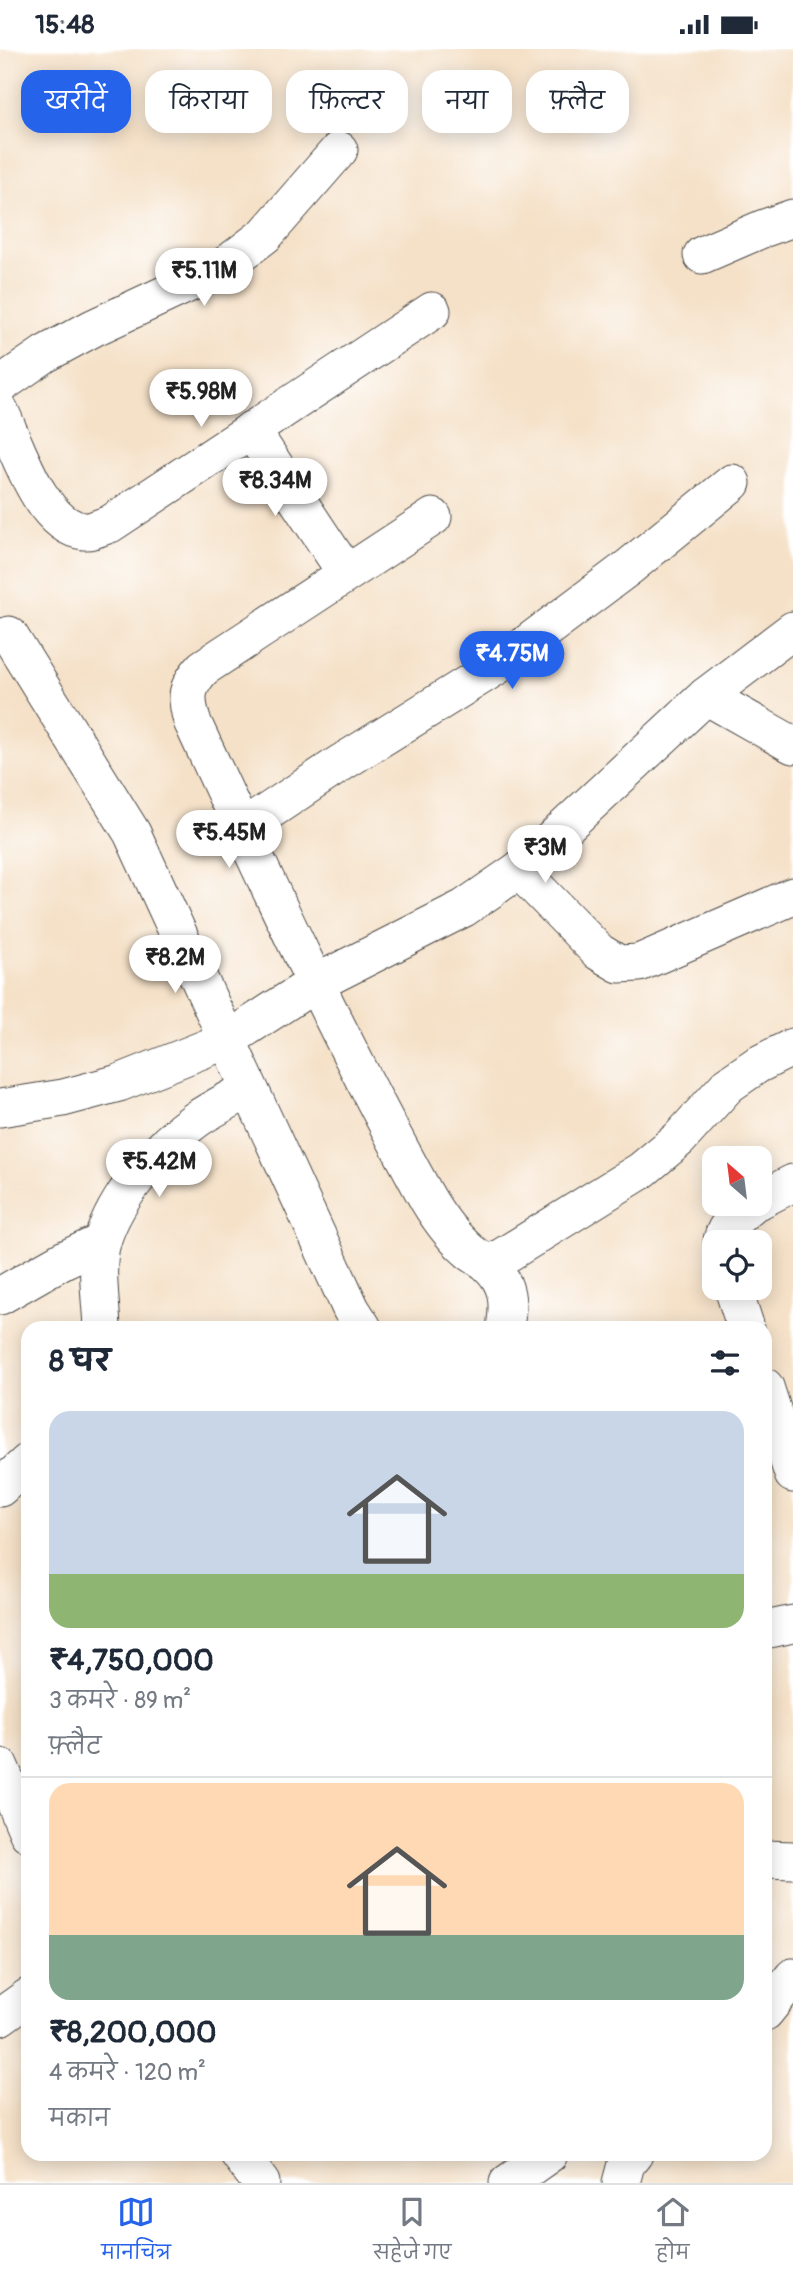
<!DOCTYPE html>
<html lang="hi">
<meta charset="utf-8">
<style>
body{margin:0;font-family:Pangolin,"Playpen Sans Deva",sans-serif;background:#f6f6f7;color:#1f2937;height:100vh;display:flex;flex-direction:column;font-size:26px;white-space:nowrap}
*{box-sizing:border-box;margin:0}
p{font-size:23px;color:#747a83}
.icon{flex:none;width:38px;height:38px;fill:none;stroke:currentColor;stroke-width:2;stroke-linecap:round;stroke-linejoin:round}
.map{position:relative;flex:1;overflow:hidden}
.panel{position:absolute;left:21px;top:1272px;width:751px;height:840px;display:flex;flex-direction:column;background:#fff;border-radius:21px;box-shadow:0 4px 18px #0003}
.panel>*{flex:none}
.banner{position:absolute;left:21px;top:21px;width:752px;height:63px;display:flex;gap:14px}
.needle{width:46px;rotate:332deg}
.buttons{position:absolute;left:702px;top:1097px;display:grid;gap:14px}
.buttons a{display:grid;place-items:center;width:70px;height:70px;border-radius:14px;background:#fff;box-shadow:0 4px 18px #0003;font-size:35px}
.price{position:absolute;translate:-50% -60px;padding:0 16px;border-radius:24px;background:#fff;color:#222;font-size:23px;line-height:46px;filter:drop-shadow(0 2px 4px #0008)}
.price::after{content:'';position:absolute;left:50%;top:42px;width:21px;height:16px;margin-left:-10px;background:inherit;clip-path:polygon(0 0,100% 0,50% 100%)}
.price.active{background:#2563eb;color:#fff}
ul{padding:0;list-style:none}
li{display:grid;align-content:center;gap:14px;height:371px;padding:0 28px}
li+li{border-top:2px solid #e0e1e3}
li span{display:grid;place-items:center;height:217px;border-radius:21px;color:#555}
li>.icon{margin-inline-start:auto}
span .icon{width:126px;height:126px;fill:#fffc;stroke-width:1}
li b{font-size:30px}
h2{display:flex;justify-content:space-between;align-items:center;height:84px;padding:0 28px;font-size:30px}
.tag{padding:0 24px;border-radius:21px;background:#fff;box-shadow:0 4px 18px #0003;font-size:24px;line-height:63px}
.tag.active{background:#2563eb;color:#fff}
.status{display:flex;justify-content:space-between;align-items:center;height:49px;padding:0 35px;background:#fff;direction:ltr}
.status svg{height:19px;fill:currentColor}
.tab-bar{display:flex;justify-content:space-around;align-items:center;height:98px;border-top:2px solid #e0e1e3;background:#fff;font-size:19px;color:#747a83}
.tab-bar a{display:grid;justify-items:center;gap:4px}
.tab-bar .active{color:#2563eb}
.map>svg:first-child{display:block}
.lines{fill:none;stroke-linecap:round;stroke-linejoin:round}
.minor-casing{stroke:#494643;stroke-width:39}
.minor{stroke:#fff;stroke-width:37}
</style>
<div class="status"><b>15:48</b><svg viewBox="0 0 49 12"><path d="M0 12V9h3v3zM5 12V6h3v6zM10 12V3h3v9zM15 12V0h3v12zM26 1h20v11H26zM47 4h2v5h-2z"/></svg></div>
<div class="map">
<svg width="793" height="2134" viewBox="0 0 793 2134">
<rect width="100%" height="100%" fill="#fff"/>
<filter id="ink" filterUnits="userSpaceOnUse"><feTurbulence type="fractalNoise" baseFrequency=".0143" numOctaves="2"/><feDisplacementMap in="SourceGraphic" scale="14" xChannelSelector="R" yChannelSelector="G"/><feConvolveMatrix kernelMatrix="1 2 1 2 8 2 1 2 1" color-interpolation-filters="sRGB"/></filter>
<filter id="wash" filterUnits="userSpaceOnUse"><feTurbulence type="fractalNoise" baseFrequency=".00686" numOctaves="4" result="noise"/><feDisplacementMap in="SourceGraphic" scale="28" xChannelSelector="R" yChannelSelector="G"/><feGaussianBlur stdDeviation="1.57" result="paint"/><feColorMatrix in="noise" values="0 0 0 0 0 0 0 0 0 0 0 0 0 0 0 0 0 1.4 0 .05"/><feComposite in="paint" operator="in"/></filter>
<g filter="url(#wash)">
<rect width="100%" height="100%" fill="#f5e1c8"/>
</g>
<g filter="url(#ink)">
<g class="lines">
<defs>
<g id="minor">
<path d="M702 206 762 180 793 169"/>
<path d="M0 336 45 305 93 279 222 219 265 186 339 101"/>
<path d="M0 362C16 396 41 478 84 482 91 483 103 477 110 475L432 262"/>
<path d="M251 381 346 524"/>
<path d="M433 468 203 619C186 638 185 647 192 672 265 831 339 989 423 1142 435 1164 450 1185 468 1201 474 1207 483 1210 489 1216 509 1235 509 1255 505 1279"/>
<path d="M9 586 132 784 351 1260 363 1279"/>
<path d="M706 647 793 696"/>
<path d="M242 780 341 714 497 617 629 518 732 434"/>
<path d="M519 821 599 903 619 915 639 914 793 847"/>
<path d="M0 1059 63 1049 119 1034 227 991 314 935 464 859 519 821 706 647 793 581"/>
<path d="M760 1151 793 1134"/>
<path d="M722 1194C722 1177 741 1165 752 1155"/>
<path d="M489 1216 642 1121 679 1090 728 1036 757 1016 793 998"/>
<path d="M733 1239 746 1279"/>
<path d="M0 1247 63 1211 102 1193"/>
<path d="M102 1279C101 1252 95 1219 102 1193 115 1148 160 1096 197 1070 213 1059 232 1050 249 1040"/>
<path d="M765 1338 793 1425"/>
<path d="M0 1439 28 1413"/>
<path d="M765 1581 793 1575"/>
<path d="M0 1718 28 1784"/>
<path d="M765 1810 793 1811"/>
<path d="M765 1963 793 1928"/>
<path d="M0 1968 28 1948"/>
<path d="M239 2105 261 2134"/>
<path d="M508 2134 549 2105"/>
<path d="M621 2134 626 2115 634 2105"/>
</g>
</defs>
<use href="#minor" class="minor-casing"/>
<use href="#minor" class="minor"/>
</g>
</g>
</svg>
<div class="buttons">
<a><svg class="needle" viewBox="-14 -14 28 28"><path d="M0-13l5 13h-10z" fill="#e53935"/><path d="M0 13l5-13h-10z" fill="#747a83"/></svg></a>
<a><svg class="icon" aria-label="locate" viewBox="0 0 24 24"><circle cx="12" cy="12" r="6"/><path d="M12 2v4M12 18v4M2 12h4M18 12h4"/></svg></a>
</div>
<b class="price" style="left:204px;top:259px">₹5.11M</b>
<b class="price" style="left:201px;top:380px">₹5.98M</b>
<b class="price" style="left:275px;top:469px">₹8.34M</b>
<b class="price active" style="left:512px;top:642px">₹4.75M</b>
<b class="price" style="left:229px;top:821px">₹5.45M</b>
<b class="price" style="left:545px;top:836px">₹3M</b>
<b class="price" style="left:175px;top:946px">₹8.2M</b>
<b class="price" style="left:159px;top:1150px">₹5.42M</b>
<div class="banner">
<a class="tag active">खरीदें</a>
<a class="tag">किराया</a>
<a class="tag">फ़िल्टर</a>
<a class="tag">नया</a>
<a class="tag">फ़्लैट</a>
</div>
<section class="panel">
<h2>8 घर<svg class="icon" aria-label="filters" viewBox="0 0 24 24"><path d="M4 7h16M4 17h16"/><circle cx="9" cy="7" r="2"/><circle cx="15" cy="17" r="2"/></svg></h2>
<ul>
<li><span style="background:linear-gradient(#c9d6e8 75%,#8fb573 0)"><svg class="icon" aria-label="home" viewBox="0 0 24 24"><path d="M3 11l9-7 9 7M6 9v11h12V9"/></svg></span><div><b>₹4,750,000</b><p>3 कमरे · 89 m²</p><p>फ़्लैट</p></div></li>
<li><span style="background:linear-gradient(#ffd9b3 70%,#7fa58c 0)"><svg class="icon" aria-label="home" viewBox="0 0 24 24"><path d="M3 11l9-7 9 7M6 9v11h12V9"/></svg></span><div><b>₹8,200,000</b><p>4 कमरे · 120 m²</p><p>मकान</p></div></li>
</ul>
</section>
</div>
<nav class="tab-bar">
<a class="active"><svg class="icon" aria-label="map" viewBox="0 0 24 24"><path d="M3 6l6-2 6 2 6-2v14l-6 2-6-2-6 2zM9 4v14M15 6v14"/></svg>मानचित्र</a>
<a><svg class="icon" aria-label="saved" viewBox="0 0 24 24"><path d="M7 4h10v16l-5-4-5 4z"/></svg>सहेजे गए</a>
<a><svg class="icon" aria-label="home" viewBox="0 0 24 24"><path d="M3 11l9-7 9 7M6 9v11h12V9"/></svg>होम</a>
</nav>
